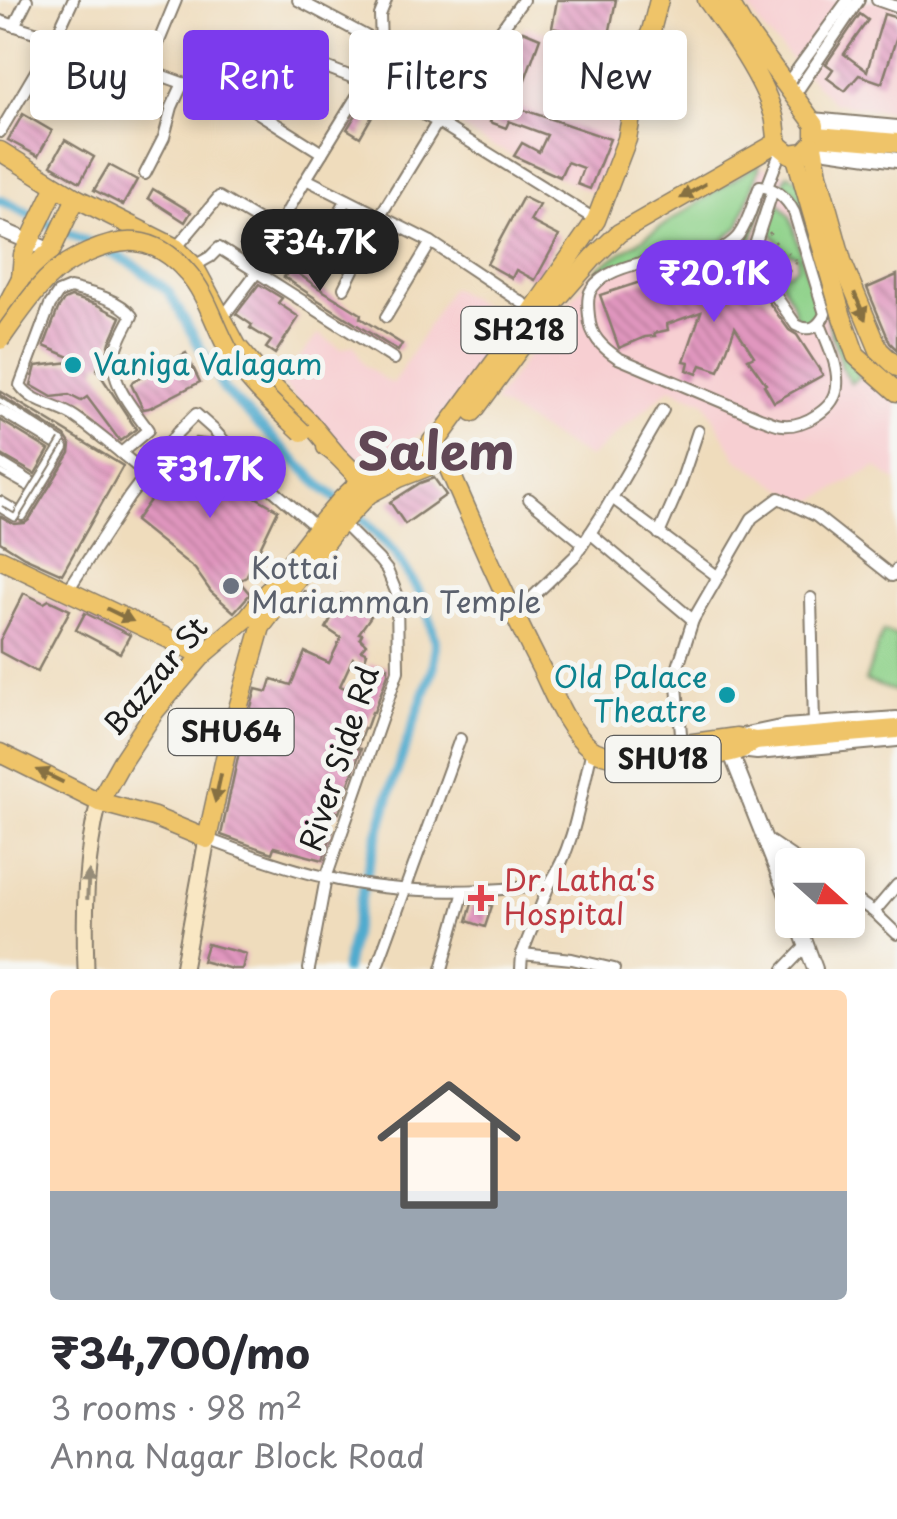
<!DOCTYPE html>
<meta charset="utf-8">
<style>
body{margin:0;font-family:"Playpen Sans",sans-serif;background:#f7f7f7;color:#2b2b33;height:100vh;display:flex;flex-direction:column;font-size:38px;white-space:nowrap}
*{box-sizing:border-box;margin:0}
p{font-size:32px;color:#7c7c81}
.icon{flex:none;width:55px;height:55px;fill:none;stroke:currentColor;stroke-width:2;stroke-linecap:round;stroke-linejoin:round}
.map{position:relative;height:969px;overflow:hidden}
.details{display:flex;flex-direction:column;background:#fff;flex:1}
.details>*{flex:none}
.guide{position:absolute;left:30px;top:30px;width:838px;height:90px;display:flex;gap:20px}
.needle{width:65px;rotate:111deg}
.tools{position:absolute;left:775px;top:848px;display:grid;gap:20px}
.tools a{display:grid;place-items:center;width:90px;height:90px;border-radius:10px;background:#fff;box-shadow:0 5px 15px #0003;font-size:50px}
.price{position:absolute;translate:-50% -85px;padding:0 22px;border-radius:35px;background:#7c3aed;color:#fff;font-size:32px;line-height:65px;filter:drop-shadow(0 2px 5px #0008)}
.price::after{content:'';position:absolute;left:50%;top:60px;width:30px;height:22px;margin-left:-15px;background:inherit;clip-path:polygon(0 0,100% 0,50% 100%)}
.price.on{background:#222;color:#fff}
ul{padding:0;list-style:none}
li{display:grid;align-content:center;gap:20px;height:530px;padding:0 50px}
li span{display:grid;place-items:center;height:310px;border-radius:10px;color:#555}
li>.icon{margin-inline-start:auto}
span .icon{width:180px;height:180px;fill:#fffc;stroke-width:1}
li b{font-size:42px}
.tag{padding:0 35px;border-radius:10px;background:#fff;box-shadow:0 5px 15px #0003;font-size:35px;line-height:90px}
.tag.on{background:#7c3aed;color:#fff}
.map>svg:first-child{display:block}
.built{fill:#f7cfd2}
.garden{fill:#8fd28a;stroke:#567753;stroke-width:2.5}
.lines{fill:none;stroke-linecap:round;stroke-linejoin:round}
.canal{stroke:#51abce;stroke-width:10}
.building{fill:url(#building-back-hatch)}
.service-casing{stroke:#867c6c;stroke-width:9}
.minor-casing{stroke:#867c6c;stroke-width:14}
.tertiary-casing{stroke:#867c6c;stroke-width:18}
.secondary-casing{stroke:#867c6c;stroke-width:19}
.primary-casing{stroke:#867c6c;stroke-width:21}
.path{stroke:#867c6c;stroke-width:2.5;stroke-dasharray:2.5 8;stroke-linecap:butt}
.service{stroke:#fff;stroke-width:5}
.minor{stroke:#fff;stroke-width:10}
.tertiary{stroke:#fff;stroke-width:14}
.secondary{stroke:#f9e7c3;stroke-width:15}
.primary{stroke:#efc469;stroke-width:18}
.service-bridge-casing{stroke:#867c6c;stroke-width:9;stroke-linecap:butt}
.primary-bridge-casing{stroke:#867c6c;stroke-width:21;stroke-linecap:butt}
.service-bridge{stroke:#fff;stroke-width:5}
.primary-bridge{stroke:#efc469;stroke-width:18}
.oneway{fill:#867042}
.oneway2{fill:#968c78}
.culture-dot{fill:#0f9aa8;stroke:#f6f6f2;stroke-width:4}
.worship-dot{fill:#6b7280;stroke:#f6f6f2;stroke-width:4}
.health-dot{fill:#e0444e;stroke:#f6f6f2;stroke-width:4}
.labels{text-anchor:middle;stroke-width:10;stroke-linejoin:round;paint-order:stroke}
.shield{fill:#f6f6f2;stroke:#5d5d5c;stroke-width:2.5}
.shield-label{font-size:28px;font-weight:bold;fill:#1c1c1c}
.culture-label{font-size:30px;fill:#0d838f;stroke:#f6f6f2;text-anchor:start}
.worship-label{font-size:30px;fill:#5b616d;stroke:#f6f6f2;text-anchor:start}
.street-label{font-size:30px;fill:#1c1c1c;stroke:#f6f6f2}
.health-label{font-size:30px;fill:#be3a42;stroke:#f6f6f2;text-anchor:start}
.town-label{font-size:50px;font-weight:bold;fill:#614755;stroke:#f6f6f2}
</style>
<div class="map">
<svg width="897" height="969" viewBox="0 0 897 969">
<defs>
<pattern id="building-back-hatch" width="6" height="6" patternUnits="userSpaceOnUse" patternTransform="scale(2.5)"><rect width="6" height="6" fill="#e197bf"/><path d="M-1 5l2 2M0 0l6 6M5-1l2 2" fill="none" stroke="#b67a9a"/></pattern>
</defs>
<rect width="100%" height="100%" fill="#f6f6f2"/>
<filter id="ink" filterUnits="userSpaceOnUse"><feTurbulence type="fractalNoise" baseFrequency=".01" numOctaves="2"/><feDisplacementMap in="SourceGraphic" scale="20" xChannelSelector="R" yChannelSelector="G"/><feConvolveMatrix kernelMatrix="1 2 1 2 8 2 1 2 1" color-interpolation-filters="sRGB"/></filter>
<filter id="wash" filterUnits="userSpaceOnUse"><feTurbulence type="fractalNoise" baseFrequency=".0048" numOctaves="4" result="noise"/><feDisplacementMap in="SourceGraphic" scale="40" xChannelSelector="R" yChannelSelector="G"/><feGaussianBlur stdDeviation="2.25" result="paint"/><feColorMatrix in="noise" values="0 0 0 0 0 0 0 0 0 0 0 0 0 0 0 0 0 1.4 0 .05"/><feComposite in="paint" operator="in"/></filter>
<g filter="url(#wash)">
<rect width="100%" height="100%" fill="#efdcbc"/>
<g class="built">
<path d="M744 0H897V113L834 103 764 31Z"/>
<path d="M525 26 627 57 623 107 612 151 595 194 482 141 461 127Z"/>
<path d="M754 164 802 180 848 357 862 377 897 400V482L876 467 808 504 737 459 705 402 670 388 589 458 494 402 547 328 601 265Z"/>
<path d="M451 287 503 318V324L513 330 455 403 430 427 377 468 365 469 279 381 319 334 341 349 354 345 363 364 388 382 394 383Z"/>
</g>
<g class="garden">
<path d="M759 163V169L739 226 721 243 659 251 601 275 597 271 601 266Z"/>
<path d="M788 174 801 181 847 358 860 376 851 383 841 366 829 325 802 214 795 193 783 184Z"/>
<path d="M764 199 766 200 748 250 756 256 755 265 747 269 730 263 727 256 728 252 739 247 743 248 760 200Z"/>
<path d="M776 199 790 216 817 307 816 314 811 322H801L795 315 791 300 762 245 763 232 779 255 776 258 775 266 784 272 789 273 797 267V256L784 251 766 224Z"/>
<path d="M883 631 897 636V692L865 681Z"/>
</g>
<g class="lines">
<path class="canal" d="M0 200 133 264 168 291 225 391 322 487 362 519 395 553 418 590 429 617 435 641 434 666 394 779 367 872 345 969"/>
</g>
<g id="blocks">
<g class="building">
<path d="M557 0H616L608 40 552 28Z"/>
<path d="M860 14 868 20 844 54 867 71 884 14 897 18V36L882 83 859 75 845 91 827 78 833 69 826 64Z"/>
<path d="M523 31 540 38 515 107 610 139 590 189 577 184 583 168 567 162 560 177 514 156 522 143 539 152 547 135 509 121 506 128 490 122Z"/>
<path d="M565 44 596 55 592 69 561 59Z"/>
<path d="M367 97 379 104 360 137 347 129Z"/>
<path d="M23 114 52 131 38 156 8 140Z"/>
<path d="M65 140 94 157 80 182 51 165Z"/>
<path d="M109 165 137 180 123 205 94 190Z"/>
<path d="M153 189 191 212 185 222 148 198Z"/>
<path d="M523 197 539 205 530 221 559 236 535 280 516 270 512 278 487 264Z"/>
<path d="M253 241 290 265 289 267 317 287 361 314 360 318 402 344 398 351 318 300 284 277 286 275 247 251Z"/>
<path d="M690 266 706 279 720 269 735 279 749 282 751 294 765 297 789 330 797 335 823 375 774 402 764 385 766 384 748 359 754 356 735 327 719 371 701 365 697 374 687 370 689 362 684 361 701 312 667 324 668 330 654 333 655 336 645 337 619 348 600 295Z"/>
<path d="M897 275V350L890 343 867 288Z"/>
<path d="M259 284 282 298 278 303 299 317 275 354 266 348 271 341 250 328 252 325 236 314Z"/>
<path d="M71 297 95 304 121 317 110 342 105 362 99 363 97 370 136 429 120 441 87 397 81 401 69 395 52 397 31 385 36 366 79 361 44 346 58 309 64 300Z"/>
<path d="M186 353 200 382 149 408 143 409 131 384 133 381Z"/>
<path d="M0 391 123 466 62 574 24 557 0 542V516L14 524 25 523 29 520 70 453 71 445 65 436 0 395Z"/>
<path d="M0 420 49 450 35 474 0 454Z"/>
<path d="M195 438 211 440 245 491 278 510 246 577 239 581 250 594 234 612 211 592 195 569 135 521Z"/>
<path d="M434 478 446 495 405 524 390 502 420 483Z"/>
<path d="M304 591 322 600 321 603 336 610 341 594 359 602 362 601 369 608 364 611 371 616 359 633 362 634 360 638 366 644 361 650 367 653 363 665 353 658 340 686 366 698 370 680 369 664 388 667V674L374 712H372L366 729 364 728 357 748 361 749 339 813 327 806 316 826 333 830 323 860 274 847 272 853 221 835 241 743 256 689 268 692 272 679 291 685 305 652 329 663 341 638 326 628 332 617 297 600Z"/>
<path d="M24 593 44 603 49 600 70 610 37 672 0 652V640Z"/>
<path d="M85 613 130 635 120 653 76 630Z"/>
<path d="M473 900 492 906 485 927 467 921Z"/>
<path d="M207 944 246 954 242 969H232L202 961Z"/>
</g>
</g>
</g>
<g filter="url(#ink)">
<use href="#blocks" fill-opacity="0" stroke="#867c6c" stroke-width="2.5"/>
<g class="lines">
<defs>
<g id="service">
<path d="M0 401 62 441"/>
<path d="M0 472 32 490"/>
</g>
<g id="minor">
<path d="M298 0 381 44"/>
<path d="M386 0 380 15 381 44 459 87"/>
<path d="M877 0 897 7"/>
<path d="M0 21 88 49 249 107 322 153 306 179 431 242 533 310"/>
<path d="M14 26 27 0"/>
<path d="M147 70 176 0"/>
<path d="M786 85 848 0"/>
<path d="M794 96 859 0"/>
<path d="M220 97 241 49 261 42 354 78 438 122 596 220"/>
<path d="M0 132 55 39 73 0"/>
<path d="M322 153 365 83"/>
<path d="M145 174 164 137 172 107 183 83"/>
<path d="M767 187 782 148"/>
<path d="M176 248 219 197 276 231 306 179"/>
<path d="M720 252C689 255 604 260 590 292 587 299 588 308 589 316 590 336 602 347 618 358L760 418C767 420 776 425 783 425 804 427 836 408 837 386 839 365 827 343 820 324"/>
<path d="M194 266 210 257 219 248 394 359"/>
<path d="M303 267 347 200"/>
<path d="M758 271 796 325C810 332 818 328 825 314L794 212C787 199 776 188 760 186 753 202 749 221 739 235 734 243 726 245 720 252 724 276 776 287 754 248L773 190"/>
<path d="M70 288C91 293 119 299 132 316 126 328 117 342 115 355 109 384 133 408 148 430L121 453C106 441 91 428 75 417 56 404 34 405 20 385L50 305 58 293Z"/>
<path d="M344 288 380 216 459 87 523 0"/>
<path d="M223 317 257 272"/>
<path d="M386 317 431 242"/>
<path d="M0 410 63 448 22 515 0 502"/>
<path d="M121 453 146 474"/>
<path d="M0 463 39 487"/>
<path d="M612 498 717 576"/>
<path d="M529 499 583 543"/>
<path d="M590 533 693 620 676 673 682 746"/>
<path d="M659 534 679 488 698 431"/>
<path d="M68 590 129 497 177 433 196 414 214 430 252 472 317 528"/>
<path d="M811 598 814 725"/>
<path d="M515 614 576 555 605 510 663 410"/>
<path d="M693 620 752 518 779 498 816 516 892 576 897 569"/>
<path d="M765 838 805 865"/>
<path d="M207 839C245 853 285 868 325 877 397 895 476 893 549 885 576 843 580 797 592 750"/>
<path d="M848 894 874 912 897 934"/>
<path d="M874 912 897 885"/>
<path d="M522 954 572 959 614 969"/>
<path d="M309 969 326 878 398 671 397 594 387 570 379 560 342 523"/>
<path d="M376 969 460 739"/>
<path d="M442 969 464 891"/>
<path d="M521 969 522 954 549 885"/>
<path d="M784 969 807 945"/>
</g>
<g id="tertiary">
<path d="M812 120 897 128"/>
<path d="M813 146 827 150 897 160"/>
<path d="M0 229 51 251"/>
<path d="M742 736 785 727 897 719"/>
<path d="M728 746 792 908"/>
<path d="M740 750 757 752 897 739"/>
<path d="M797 920 815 969"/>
</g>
<g id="secondary">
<path d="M86 969C84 913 85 856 99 802"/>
<path d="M183 969 207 839"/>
</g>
<g id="primary">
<path d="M707 0C730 32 762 76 773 113 777 124 775 135 779 145L790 154 805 152 815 141V125L743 26 728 0"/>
<path d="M817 136 897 143"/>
<path d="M813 146 818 174 843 264 879 350 897 367"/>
<path d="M0 151 76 198 176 248 194 266 237 346 263 377 309 422 335 453"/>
<path d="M795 154 842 317 856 356 897 392"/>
<path d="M21 278 23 255 56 186"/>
<path d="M0 318 21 278 51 251 76 198"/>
<path d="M473 412 550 307 594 257 619 233 778 142"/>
<path d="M326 447C343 457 352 476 370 484"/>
<path d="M445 460C476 531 507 602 542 670 555 697 567 729 590 748 611 766 716 760 741 749 746 747 750 744 755 741"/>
<path d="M0 559 203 655"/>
<path d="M649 749 737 737 755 741 897 729"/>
<path d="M0 753 99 802 154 817 207 839 229 740 261 627 333 532 369 494 399 478 445 460"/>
<path d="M99 802 122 761 155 711 203 655 248 617 317 528 343 498 361 481 428 448 432 441 439 438 533 310 596 220 627 139 643 52 651 31 659 0"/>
</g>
</defs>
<use href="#service" class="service-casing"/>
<use href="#minor" class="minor-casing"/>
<use href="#tertiary" class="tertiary-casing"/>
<use href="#secondary" class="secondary-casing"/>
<use href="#primary" class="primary-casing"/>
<g class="path">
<path d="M769 232 783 254"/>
<circle cx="787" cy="262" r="9"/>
</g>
<use href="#service" class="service"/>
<use href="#minor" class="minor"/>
<use href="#tertiary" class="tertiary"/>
<use href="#secondary" class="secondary"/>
<use href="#primary" class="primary"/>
<defs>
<path id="service-bridge" d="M0 509 15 518 62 441"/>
<path id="primary-bridge" d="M0 340C14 320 29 298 46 280 64 261 109 239 136 242 156 244 174 257 187 272 207 294 215 327 230 353 248 383 277 408 302 432"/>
</defs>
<use href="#service-bridge" class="service-bridge-casing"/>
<use href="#primary-bridge" class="primary-bridge-casing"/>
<use href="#service-bridge" class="service-bridge"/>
<use href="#primary-bridge" class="primary-bridge"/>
</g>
<defs><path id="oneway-solid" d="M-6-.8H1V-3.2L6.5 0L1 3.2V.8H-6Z" transform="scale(2.5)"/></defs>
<g class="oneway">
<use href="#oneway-solid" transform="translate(693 191) rotate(150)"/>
<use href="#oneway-solid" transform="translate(860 306) rotate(67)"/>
<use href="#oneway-solid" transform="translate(120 615) rotate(26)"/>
<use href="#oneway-solid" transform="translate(50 776) rotate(-154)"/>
<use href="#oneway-solid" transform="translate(218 788) rotate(102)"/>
</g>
<use class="oneway2" href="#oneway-solid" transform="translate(88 885) rotate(-87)"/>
</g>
<g class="culture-dot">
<circle cx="73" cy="365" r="10"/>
<circle cx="727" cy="695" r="10"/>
</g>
<circle class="worship-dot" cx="231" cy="586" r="10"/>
<path class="health-dot" d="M476 883h10v10h10v10h-10v10h-10v-10h-10v-10h10z"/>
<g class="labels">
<g class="shield">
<rect x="461.5" y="307" width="115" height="46" rx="8"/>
<rect x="168.5" y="709" width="125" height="46" rx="8"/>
<rect x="605.5" y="736" width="115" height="46" rx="8"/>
</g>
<g class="shield-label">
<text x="519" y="340">SH218</text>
<text x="231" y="742">SHU64</text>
<text x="663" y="769">SHU18</text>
</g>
<g class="culture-label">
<text x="93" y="375">Vaniga Valagam</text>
<text x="707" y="688" text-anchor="end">Old Palace<tspan x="707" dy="34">Theatre</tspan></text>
</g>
<g class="worship-label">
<text x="251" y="579">Kottai<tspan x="251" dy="34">Mariamman Temple</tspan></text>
</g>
<g class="street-label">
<text transform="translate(156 677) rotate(-50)" y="10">Bazzar St</text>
<text transform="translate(340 759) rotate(-72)" y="10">River Side Rd</text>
</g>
<g class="health-label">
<text x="504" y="891">Dr. Latha's<tspan x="504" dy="34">Hospital</tspan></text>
</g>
<g class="town-label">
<text x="436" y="470">Salem</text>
</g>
</g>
</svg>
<div class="tools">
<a><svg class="needle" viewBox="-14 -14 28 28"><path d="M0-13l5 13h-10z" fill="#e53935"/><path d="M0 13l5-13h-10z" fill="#7c7c81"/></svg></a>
</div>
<b class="price on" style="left:320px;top:294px">₹34.7K</b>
<b class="price" style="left:714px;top:325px">₹20.1K</b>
<b class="price" style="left:210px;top:521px">₹31.7K</b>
<div class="guide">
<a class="tag">Buy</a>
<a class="tag on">Rent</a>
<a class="tag">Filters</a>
<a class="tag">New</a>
</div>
</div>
<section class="details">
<ul>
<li><span style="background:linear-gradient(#ffd9b3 65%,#9aa5b1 0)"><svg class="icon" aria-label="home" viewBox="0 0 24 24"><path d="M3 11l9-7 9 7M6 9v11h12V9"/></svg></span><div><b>₹34,700/mo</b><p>3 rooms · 98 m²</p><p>Anna Nagar Block Road</p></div></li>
</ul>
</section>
